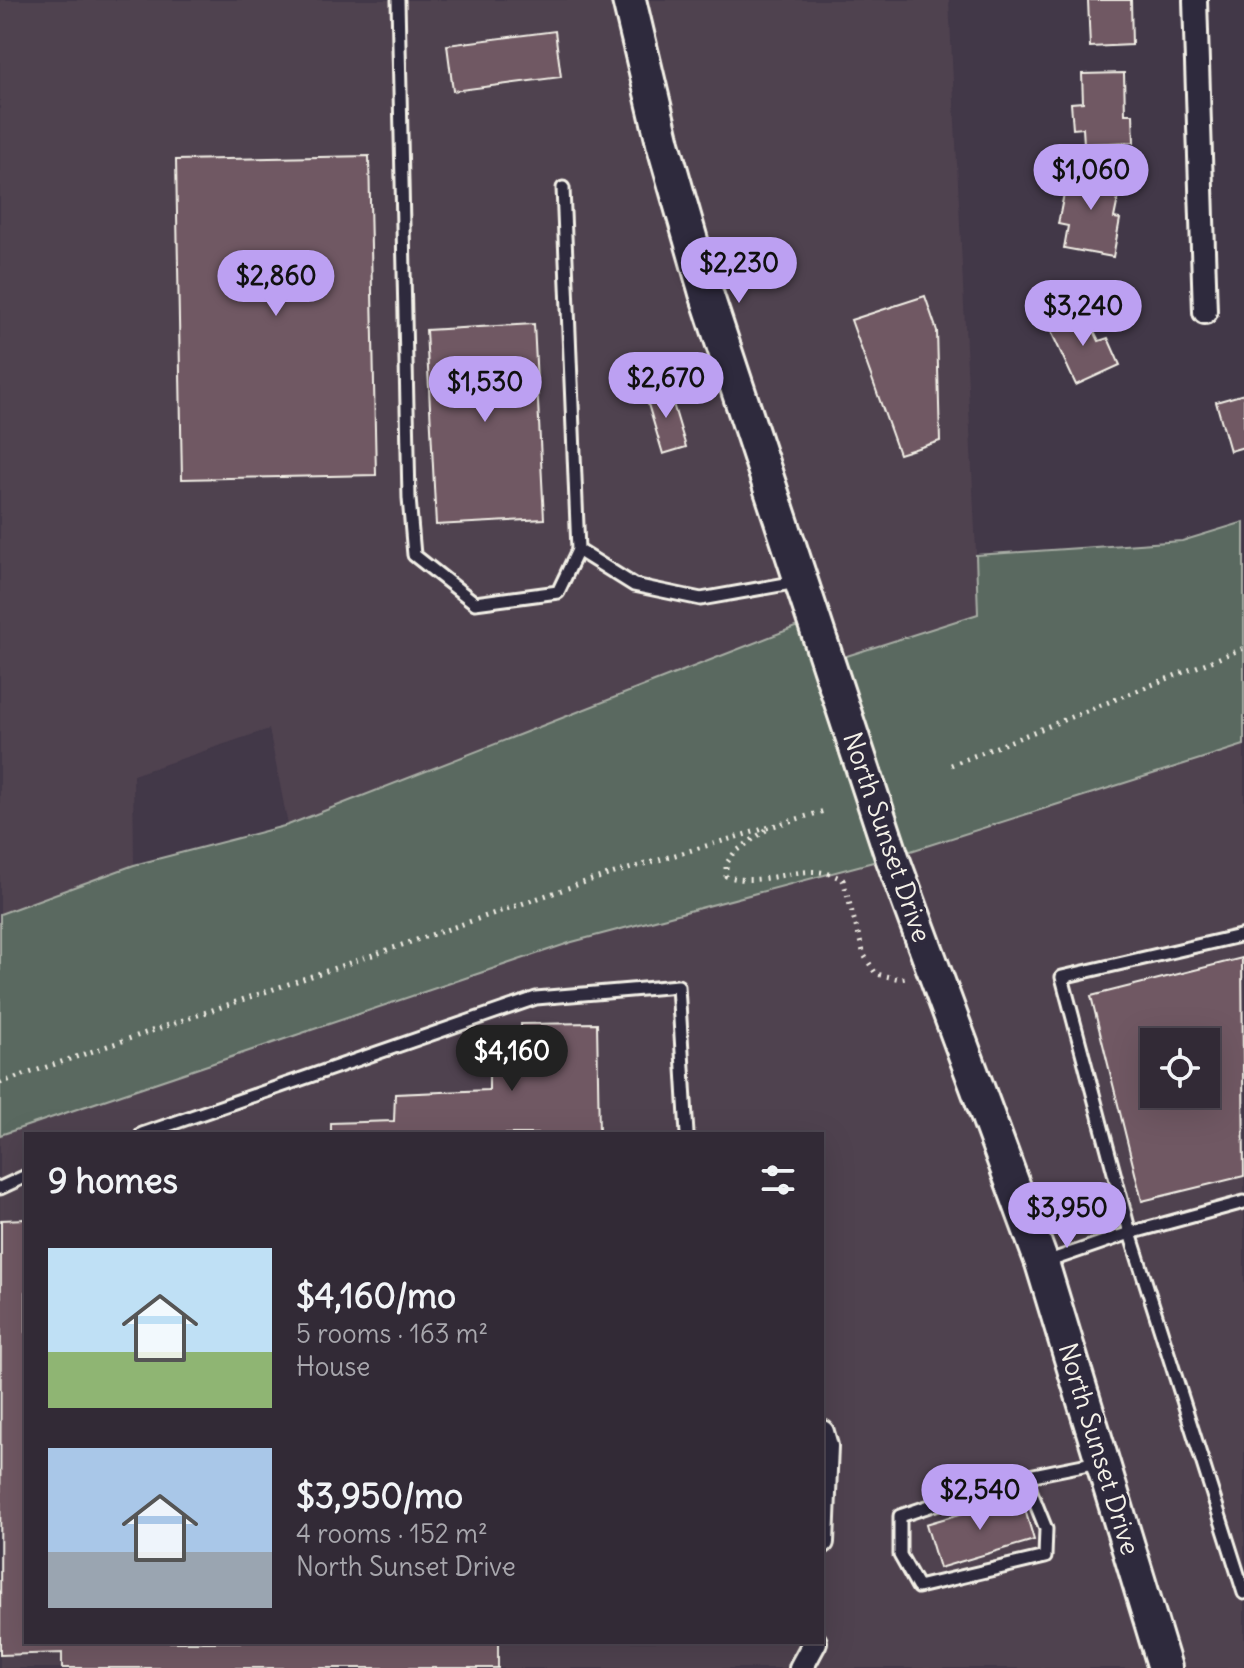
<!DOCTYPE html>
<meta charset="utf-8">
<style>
body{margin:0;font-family:Delius,sans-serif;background:#3a323e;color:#f1f3f6;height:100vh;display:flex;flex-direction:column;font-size:30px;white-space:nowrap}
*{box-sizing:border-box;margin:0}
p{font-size:26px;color:#a8a7ad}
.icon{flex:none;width:44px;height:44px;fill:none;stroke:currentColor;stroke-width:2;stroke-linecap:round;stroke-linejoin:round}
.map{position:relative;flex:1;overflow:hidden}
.drawer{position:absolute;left:24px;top:1132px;width:800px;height:512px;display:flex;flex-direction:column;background:#322a36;border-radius:0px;box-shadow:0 8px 32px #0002,0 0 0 2px #4d4651}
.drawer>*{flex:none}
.controls{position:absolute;left:1140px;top:1028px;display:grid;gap:16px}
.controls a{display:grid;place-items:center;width:80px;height:80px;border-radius:0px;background:#322a36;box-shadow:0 8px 32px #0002,0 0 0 2px #4d4651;font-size:40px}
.price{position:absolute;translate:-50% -68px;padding:0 18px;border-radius:28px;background:#bca0f2;color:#111;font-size:26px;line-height:52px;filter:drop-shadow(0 2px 4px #0008)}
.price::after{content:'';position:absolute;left:50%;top:48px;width:24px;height:18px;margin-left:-12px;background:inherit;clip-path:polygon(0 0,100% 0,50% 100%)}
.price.current{background:#222;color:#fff}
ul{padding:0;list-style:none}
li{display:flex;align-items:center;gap:24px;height:200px;padding:0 24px}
li span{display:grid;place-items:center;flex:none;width:224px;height:160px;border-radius:0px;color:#555}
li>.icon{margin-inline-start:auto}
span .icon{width:96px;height:96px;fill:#fffc;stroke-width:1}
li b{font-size:34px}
h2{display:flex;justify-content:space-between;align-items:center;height:96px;padding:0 24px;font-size:34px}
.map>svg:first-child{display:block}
.built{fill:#504250;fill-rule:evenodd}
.green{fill:#5a6960;stroke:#a7ada4;stroke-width:2}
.building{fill:#705863;stroke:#f4f1e8;stroke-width:2;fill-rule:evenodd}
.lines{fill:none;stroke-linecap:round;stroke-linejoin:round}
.lane-casing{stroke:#f4f1e8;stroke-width:17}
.street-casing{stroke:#f4f1e8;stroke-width:28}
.secondary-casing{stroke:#f4f1e8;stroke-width:38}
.path{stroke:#f4f1e8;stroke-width:5;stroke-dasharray:2 6;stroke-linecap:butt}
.lane{stroke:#2f2a3d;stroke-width:11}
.street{stroke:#2f2a3d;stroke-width:22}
.secondary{stroke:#2f2a3d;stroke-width:32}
.labels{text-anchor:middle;stroke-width:7;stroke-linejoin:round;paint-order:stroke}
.street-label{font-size:26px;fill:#f4f1e8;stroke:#2f2a3d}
</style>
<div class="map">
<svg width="1244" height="1668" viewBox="0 0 1244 1668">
<rect width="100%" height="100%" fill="#423848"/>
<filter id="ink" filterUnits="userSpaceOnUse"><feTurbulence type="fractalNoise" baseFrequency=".0125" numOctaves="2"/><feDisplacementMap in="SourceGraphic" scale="16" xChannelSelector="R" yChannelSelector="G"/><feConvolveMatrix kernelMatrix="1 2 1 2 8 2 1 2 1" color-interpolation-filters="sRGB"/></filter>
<g filter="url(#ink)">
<g class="built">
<path d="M0 0H949L979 613 827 662 813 620 288 825 269 729 133 775 134 865 0 914Z"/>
<path d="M1244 745V1668H0V1135L572 942 892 857ZM1154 1042H1206V1094H1154ZM26 1134H822V1642H26Z"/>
</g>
<path class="green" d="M1244 522V745L892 857 572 942 0 1135V914L134 865 288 825 813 620 828 662 978 614 976 555 1182 541Z"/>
<g class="building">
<path d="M1088 0H1131L1132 45 1090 47Z"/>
<path d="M555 31 561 77 453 91 447 45Z"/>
<path d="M1124 73 1125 114H1133L1134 142 1084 144 1083 128 1073 129 1071 103 1083 102 1082 74Z"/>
<path d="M369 156 376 475 182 479 176 160Z"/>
<path d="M1069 168 1122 179 1114 218 1120 219 1113 257 1064 248 1068 226 1058 224Z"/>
<path d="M925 296 937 331 940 441 899 454 851 320Z"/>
<path d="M1084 311 1099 341 1108 338 1120 365 1076 385 1049 327Z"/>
<path d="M534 324 544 519 436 525 426 330Z"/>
<path d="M668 387 686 447 663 454 645 394Z"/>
<path d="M1244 394V447L1230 451 1216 402Z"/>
<path d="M1242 958 1244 1176 1142 1201 1091 996ZM1154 1042H1206V1094H1154Z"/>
<path d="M597 1023 599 1134H331V1123L394 1121 395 1094 489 1090V1071L522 1070 521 1024Z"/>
<path d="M26 1219V1642H498V1668H62V1653L0 1655 1 1220Z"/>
<path d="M1021 1496 1034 1540 939 1568 926 1524Z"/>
</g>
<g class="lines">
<defs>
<g id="lane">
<path d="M398 0 409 498 414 555 475 603 558 592 578 550 563 188"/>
<path d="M578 550 634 585 701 599 797 582"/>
<path d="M1244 935 1062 977 1130 1233 1244 1593"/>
<path d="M142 1134 536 998 678 986 687 1134"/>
<path d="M0 1188 26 1176"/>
<path d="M1043 1263 1130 1233 1244 1202"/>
<path d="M1025 1477 1046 1529 1045 1557 918 1587 900 1555V1516L1004 1481 1098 1462"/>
</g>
<g id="street">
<path d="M1195 0 1205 312"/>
<path d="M822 1432 826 1446 822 1542"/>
<path d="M801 1668 815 1642"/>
</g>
<path id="secondary" d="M629 0 663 143 706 293 892 857 1042 1263 1165 1668"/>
</defs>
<use href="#lane" class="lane-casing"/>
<use href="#street" class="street-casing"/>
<use href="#secondary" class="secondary-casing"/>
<g class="path">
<path d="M951 765 1244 648"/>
<path d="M766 830 735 852 726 864V876C768 890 805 857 843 880L864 955 876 974 900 979 907 978"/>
<path d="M0 1083 591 880 824 811"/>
</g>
<use href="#lane" class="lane"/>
<use href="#street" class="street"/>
<use href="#secondary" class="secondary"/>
</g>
</g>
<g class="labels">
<g class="street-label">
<text transform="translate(887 837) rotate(71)" y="9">North Sunset Drive</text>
<text transform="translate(1099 1449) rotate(73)" y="9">North Sunset Drive</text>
</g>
</g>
</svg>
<div class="controls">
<a><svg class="icon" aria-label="locate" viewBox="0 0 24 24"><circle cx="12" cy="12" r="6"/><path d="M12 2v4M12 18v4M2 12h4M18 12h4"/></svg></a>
</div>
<b class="price" style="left:1091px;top:212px">$1,060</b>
<b class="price" style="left:739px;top:305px">$2,230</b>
<b class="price" style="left:276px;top:318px">$2,860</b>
<b class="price" style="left:1083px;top:348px">$3,240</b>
<b class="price" style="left:666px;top:420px">$2,670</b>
<b class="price" style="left:485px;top:424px">$1,530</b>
<b class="price current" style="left:512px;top:1093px">$4,160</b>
<b class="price" style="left:1067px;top:1250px">$3,950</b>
<b class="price" style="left:980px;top:1532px">$2,540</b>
<section class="drawer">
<h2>9 homes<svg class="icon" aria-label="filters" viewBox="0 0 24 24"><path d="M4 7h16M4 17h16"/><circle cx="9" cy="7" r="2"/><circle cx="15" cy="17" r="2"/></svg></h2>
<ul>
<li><span style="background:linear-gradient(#bfe0f5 65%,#8fb573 0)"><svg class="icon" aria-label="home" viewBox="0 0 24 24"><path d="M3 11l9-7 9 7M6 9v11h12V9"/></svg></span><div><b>$4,160/mo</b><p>5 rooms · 163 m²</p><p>House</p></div></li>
<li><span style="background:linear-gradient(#a9c7e8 65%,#9aa5b1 0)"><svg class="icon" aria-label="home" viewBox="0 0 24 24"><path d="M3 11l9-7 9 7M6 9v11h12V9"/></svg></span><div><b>$3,950/mo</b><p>4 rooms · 152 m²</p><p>North Sunset Drive</p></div></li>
</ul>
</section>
</div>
